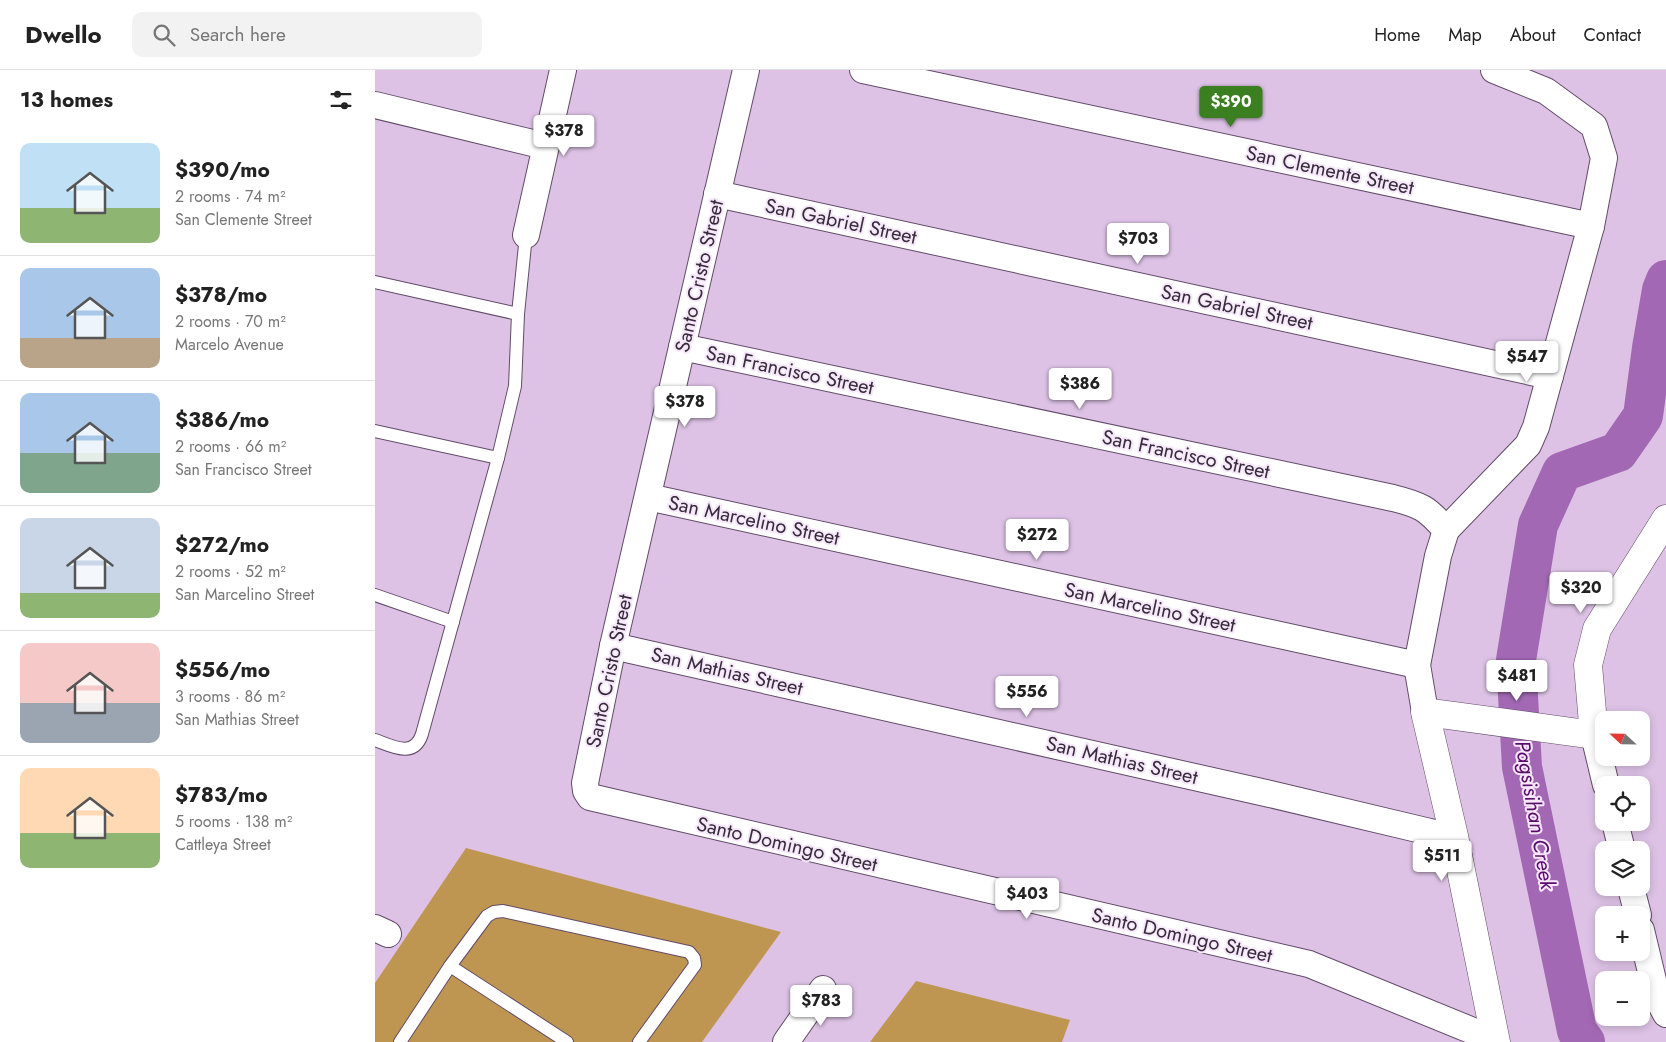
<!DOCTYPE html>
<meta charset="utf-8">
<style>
body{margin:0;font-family:Jost,sans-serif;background:#f2f2f2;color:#222;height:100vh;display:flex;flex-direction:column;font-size:19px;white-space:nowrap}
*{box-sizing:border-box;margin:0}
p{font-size:16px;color:#767676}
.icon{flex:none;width:28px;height:28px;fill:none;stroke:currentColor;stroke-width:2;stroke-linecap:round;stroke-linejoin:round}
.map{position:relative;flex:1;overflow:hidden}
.panel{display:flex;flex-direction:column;background:#fff;width:375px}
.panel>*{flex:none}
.needle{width:32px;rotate:292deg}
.fabs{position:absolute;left:1220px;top:641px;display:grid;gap:10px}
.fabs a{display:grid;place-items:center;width:55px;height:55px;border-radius:10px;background:#fff;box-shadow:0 2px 8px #0003;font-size:25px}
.price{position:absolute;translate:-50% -42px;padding:0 11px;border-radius:5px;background:#fff;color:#222;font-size:16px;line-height:32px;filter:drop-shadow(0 1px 2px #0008)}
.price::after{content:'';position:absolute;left:50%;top:30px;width:15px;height:11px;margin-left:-8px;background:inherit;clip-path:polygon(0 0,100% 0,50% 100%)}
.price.selected{background:#3c7f20;color:#fff}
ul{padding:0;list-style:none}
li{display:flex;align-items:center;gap:15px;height:125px;padding:0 20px}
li+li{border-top:1px solid #e0e0e0}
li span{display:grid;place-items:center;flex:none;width:140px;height:100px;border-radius:10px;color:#555}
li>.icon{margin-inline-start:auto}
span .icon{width:60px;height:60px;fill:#fffc;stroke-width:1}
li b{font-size:21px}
h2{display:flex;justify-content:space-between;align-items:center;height:60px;padding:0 20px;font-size:21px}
header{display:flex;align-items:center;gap:30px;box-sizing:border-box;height:70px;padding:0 25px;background:#fff;border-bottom:1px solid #e0e0e0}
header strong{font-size:24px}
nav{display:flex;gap:28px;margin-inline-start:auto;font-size:18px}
.search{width:350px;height:45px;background:#f2f2f2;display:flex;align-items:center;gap:12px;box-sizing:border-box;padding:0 18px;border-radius:10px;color:#767676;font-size:19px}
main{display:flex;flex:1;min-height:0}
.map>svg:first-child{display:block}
.green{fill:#bf9552}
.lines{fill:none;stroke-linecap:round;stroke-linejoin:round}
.river{stroke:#a368b4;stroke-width:40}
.lane-casing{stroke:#624b69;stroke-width:14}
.street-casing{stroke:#624b69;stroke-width:28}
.secondary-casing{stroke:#624b69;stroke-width:29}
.lane{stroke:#fff;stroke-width:12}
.street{stroke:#fff;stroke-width:26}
.secondary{stroke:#fff;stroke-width:28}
.labels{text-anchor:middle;stroke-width:4;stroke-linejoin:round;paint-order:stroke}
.street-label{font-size:20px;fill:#362b39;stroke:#f6e8fa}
.water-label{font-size:21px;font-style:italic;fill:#5a0b6e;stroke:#f6e8fa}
</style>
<header>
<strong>Dwello</strong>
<div class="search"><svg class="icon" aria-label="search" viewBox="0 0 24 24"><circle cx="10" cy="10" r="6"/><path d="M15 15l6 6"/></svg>Search here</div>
<nav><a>Home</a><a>Map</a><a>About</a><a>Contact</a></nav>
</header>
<main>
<section class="panel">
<h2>13 homes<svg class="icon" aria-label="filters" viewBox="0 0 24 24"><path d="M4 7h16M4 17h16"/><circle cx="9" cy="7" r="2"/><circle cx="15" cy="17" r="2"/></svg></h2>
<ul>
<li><span style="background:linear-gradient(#bfe0f5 65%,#8fb573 0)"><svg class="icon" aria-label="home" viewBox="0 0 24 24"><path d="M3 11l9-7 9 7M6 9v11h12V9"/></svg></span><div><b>$390/mo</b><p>2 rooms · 74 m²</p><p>San Clemente Street</p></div></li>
<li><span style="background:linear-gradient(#a9c7e8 70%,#b9a48a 0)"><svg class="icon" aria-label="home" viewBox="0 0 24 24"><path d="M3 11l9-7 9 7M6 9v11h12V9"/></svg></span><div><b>$378/mo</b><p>2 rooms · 70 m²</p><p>Marcelo Avenue</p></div></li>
<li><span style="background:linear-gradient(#a9c7e8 60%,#7fa58c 0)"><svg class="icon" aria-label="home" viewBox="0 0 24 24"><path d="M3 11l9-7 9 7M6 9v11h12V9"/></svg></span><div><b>$386/mo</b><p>2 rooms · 66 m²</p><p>San Francisco Street</p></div></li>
<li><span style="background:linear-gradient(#c9d6e8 75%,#8fb573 0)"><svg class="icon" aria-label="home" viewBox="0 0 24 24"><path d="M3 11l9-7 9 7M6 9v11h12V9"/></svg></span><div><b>$272/mo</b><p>2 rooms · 52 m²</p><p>San Marcelino Street</p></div></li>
<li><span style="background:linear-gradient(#f6c9c9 60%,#9aa5b1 0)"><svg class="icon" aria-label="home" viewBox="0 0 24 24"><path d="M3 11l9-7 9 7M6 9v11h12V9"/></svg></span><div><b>$556/mo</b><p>3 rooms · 86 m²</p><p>San Mathias Street</p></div></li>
<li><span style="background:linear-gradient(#ffd9b3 65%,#8fb573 0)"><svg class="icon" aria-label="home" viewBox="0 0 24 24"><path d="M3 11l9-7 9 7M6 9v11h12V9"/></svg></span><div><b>$783/mo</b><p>5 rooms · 138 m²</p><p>Cattleya Street</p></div></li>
</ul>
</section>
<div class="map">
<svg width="1291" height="972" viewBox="0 0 1291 972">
<rect width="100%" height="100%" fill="#ddc2e5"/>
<g class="green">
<path d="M91 778 406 862 327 972H0V913Z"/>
<path d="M541 911 695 950 687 972H495Z"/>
</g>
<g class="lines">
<path class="river" d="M1210 972 1202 961 1147 697 1141 590 1163 455 1187 402 1243 382 1268 346 1277 278 1287 220 1291 210"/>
<defs>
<g id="lane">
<path d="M0 212 143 244"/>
<path d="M0 361 123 388"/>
<path d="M0 525 78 552"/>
<path d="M0 670C17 676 39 689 47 664L123 388 140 316 143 244 151 165"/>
<path d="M75 896 192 972"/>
<path d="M25 972 75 896 112 846 119 842 128 841 314 882 319 888 320 895 264 972"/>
</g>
<g id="street">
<path d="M371 0 238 576 210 713 211 721 215 727 934 894 1120 970"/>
<path d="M488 0 1216 156"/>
<path d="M0 35 170 76"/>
<path d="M342 124 1175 306"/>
<path d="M151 165 188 0"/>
<path d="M307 277 1018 428C1046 435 1052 438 1071 460"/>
<path d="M273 427 1042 595"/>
<path d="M238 576 895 724 1055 762 1079 766"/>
<path d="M1050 642 1042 595 1063 486 1071 460 1153 375 1161 357 1216 156 1229 88 1219 56 1171 21 1119 0"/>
<path d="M1219 665 1231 715"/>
<path d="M1240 752 1247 780"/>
<path d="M1256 818 1263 845"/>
<path d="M0 858 13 864"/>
<path d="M1266 860 1282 927 1291 944"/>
<path d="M411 972 448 919"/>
</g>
<path id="secondary" d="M1121 972 1079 766 1050 642 1219 665 1213 595 1222 559 1291 449"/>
</defs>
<use href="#lane" class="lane-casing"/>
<use href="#street" class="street-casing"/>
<use href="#secondary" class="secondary-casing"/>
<use href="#lane" class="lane"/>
<use href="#street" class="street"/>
<use href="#secondary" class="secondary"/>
</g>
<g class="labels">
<g class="street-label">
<text transform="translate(955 100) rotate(12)" y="7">San Clemente Street</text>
<text transform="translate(466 151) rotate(12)" y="7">San Gabriel Street</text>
<text transform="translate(324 206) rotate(-77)" y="7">Santo Cristo Street</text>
<text transform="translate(862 237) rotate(12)" y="7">San Gabriel Street</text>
<text transform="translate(415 300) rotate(12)" y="7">San Francisco Street</text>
<text transform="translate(811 384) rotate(12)" y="7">San Francisco Street</text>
<text transform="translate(379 450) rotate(12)" y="7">San Marcelino Street</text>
<text transform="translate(775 537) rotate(12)" y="7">San Marcelino Street</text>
<text transform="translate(234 601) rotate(-78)" y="7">Santo Cristo Street</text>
<text transform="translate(352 601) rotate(13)" y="7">San Mathias Street</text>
<text transform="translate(747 690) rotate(13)" y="7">San Mathias Street</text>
<text transform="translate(412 774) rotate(13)" y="7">Santo Domingo Street</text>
<text transform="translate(807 865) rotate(13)" y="7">Santo Domingo Street</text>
</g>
<g class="water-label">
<text transform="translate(1160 745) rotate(80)" y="7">Pagsisihan Creek</text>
</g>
</g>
</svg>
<div class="fabs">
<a><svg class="needle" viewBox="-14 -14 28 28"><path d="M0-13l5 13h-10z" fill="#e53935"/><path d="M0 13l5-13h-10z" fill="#767676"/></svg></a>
<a><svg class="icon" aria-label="locate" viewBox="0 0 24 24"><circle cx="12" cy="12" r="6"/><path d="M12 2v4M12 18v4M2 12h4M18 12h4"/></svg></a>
<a><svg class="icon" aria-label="layers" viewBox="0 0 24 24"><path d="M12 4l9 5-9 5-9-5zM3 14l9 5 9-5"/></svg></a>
<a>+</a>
<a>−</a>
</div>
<b class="price selected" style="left:856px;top:58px">$390</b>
<b class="price" style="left:189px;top:87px">$378</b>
<b class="price" style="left:763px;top:195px">$703</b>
<b class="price" style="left:1152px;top:313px">$547</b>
<b class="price" style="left:705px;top:340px">$386</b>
<b class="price" style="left:310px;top:358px">$378</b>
<b class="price" style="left:662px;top:491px">$272</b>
<b class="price" style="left:1206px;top:544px">$320</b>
<b class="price" style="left:1142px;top:632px">$481</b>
<b class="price" style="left:652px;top:648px">$556</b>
<b class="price" style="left:1067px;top:812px">$511</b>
<b class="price" style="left:652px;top:850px">$403</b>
<b class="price" style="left:446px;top:957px">$783</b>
</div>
</main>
